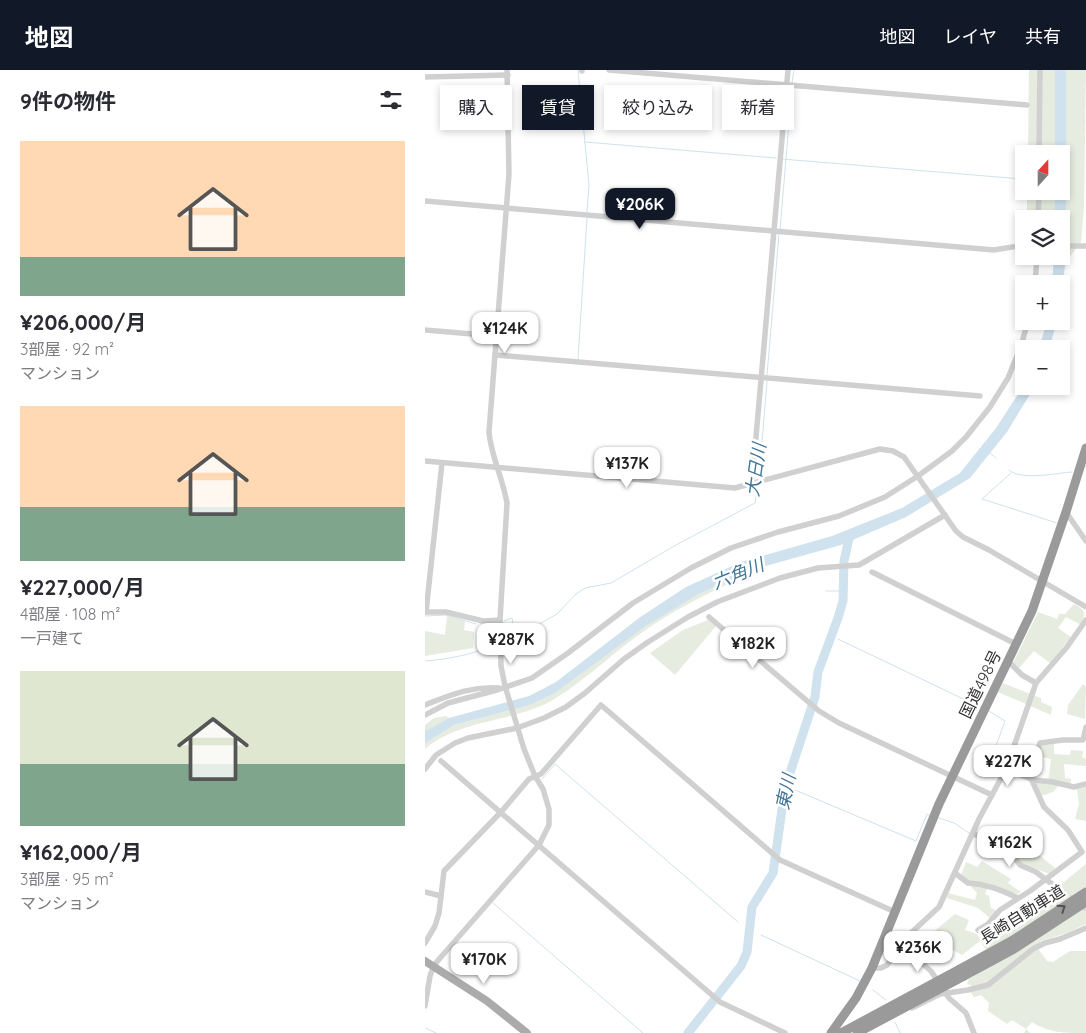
<!DOCTYPE html>
<html lang="ja">
<meta charset="utf-8">
<style>
body{margin:0;font-family:Quicksand,"Noto Sans JP",sans-serif;background:#f7f7f7;color:#2b2b33;height:100vh;display:flex;flex-direction:column;font-size:19px;white-space:nowrap}
*{box-sizing:border-box;margin:0}
p{font-size:16px;color:#7c7c81}
.icon{flex:none;width:28px;height:28px;fill:none;stroke:currentColor;stroke-width:2;stroke-linecap:round;stroke-linejoin:round}
.map{position:relative;flex:1;overflow:hidden}
.panel{display:flex;flex-direction:column;background:#fff;width:425px}
.panel>*{flex:none}
.top-card{position:absolute;left:15px;top:15px;width:475px;height:45px;display:flex;gap:10px}
.needle{width:32px;rotate:21deg}
.controls{position:absolute;left:590px;top:75px;display:grid;gap:10px}
.controls a{display:grid;place-items:center;width:55px;height:55px;border-radius:0px;background:#fff;box-shadow:0 2px 8px #0003;font-size:25px}
.price{position:absolute;translate:-50% -42px;padding:0 11px;border-radius:10px;background:#fff;color:#222;font-size:16px;line-height:32px;filter:drop-shadow(0 1px 2px #0008)}
.price::after{content:'';position:absolute;left:50%;top:30px;width:15px;height:11px;margin-left:-8px;background:inherit;clip-path:polygon(0 0,100% 0,50% 100%)}
.price.active{background:#111827;color:#fff}
ul{padding:0;list-style:none}
li{display:grid;align-content:center;gap:10px;height:265px;padding:0 20px}
li span{display:grid;place-items:center;height:155px;border-radius:0px;color:#555}
li>.icon{margin-inline-start:auto}
span .icon{width:90px;height:90px;fill:#fffc;stroke-width:1}
li b{font-size:21px}
h2{display:flex;justify-content:space-between;align-items:center;height:60px;padding:0 20px;font-size:21px}
.pill{padding:0 18px;border-radius:0px;background:#fff;box-shadow:0 2px 8px #0003;font-size:18px;line-height:45px}
.pill.active{background:#111827;color:#fff}
header{display:flex;align-items:center;gap:30px;box-sizing:border-box;height:70px;padding:0 25px;background:#111827;color:#fff}
header strong{font-size:24px}
nav{display:flex;gap:28px;margin-inline-start:auto;font-size:18px}
main{display:flex;flex:1;min-height:0}
.map>svg:first-child{display:block}
.green{fill:#e6ecdf}
.water{fill:#cfe2ee}
.lines{fill:none;stroke-linecap:round;stroke-linejoin:round}
.stream{stroke:#cfe2ee;stroke-width:1}
.river{stroke:#cfe2ee;stroke-width:9}
.minor-tunnel{stroke:#d6d6d6;stroke-width:5.5;stroke-dasharray:5.5 3;stroke-linecap:butt}
.minor{stroke:#d0d0d0;stroke-width:5.5}
.major{stroke:#ababab;stroke-width:8}
.highway{stroke:#9a9a9a;stroke-width:9}
.highway-bridge{stroke:#9a9a9a;stroke-width:9}
.oneway{stroke:#525252}
.labels{text-anchor:middle;stroke-width:5;stroke-linejoin:round;paint-order:stroke}
.street-label{font-size:16px;fill:#333;stroke:#fff}
.water-label{font-size:18px;font-style:italic;fill:#3f7597;stroke:#fff}
</style>
<header>
<strong>地図</strong>
<nav><a>地図</a><a>レイヤ</a><a>共有</a></nav>
</header>
<main>
<section class="panel">
<h2>9件の物件<svg class="icon" aria-label="filters" viewBox="0 0 24 24"><path d="M4 7h16M4 17h16"/><circle cx="9" cy="7" r="2"/><circle cx="15" cy="17" r="2"/></svg></h2>
<ul>
<li><span style="background:linear-gradient(#ffd9b3 75%,#7fa58c 0)"><svg class="icon" aria-label="home" viewBox="0 0 24 24"><path d="M3 11l9-7 9 7M6 9v11h12V9"/></svg></span><div><b>¥206,000/月</b><p>3部屋 · 92 m²</p><p>マンション</p></div></li>
<li><span style="background:linear-gradient(#ffd9b3 65%,#7fa58c 0)"><svg class="icon" aria-label="home" viewBox="0 0 24 24"><path d="M3 11l9-7 9 7M6 9v11h12V9"/></svg></span><div><b>¥227,000/月</b><p>4部屋 · 108 m²</p><p>一戸建て</p></div></li>
<li><span style="background:linear-gradient(#dfe7d0 60%,#7fa58c 0)"><svg class="icon" aria-label="home" viewBox="0 0 24 24"><path d="M3 11l9-7 9 7M6 9v11h12V9"/></svg></span><div><b>¥162,000/月</b><p>3部屋 · 95 m²</p><p>マンション</p></div></li>
</ul>
</section>
<div class="map">
<svg width="661" height="963" viewBox="0 0 661 963">
<rect width="100%" height="100%" fill="#fff"/>
<g class="green">
<path d="M604 0H630V84H603Z"/>
<path d="M641 0H661L659 137 656 172 644 188 641 190Z"/>
<path d="M602 121H630L629 149H602Z"/>
<path d="M323 501V504C289 521 253 537 222 559 191 580 163 608 131 628 91 653 36 648 0 679V673L29 655 105 635 130 623 221 555 272 525Z"/>
<path d="M649 534C661 541 661 542 656 555L641 547 633 558 646 567 625 593 609 581 594 598 588 593 613 542 632 549 634 544H640Z"/>
<path d="M22 546 40 551 39 560 49 562 48 578 0 586V561L20 565Z"/>
<path d="M283 550 291 556 250 605 225 583 258 560Z"/>
<path d="M578 613 616 628V632L627 637 626 645 573 622Z"/>
<path d="M658 614 661 617 660 649 642 644 643 635Z"/>
<path d="M21 646 24 648 0 661V655L9 648Z"/>
<path d="M629 674V684L645 685 646 680 658 681 657 687 661 689V696L639 694 640 708 646 709 645 717 634 715 628 722 616 726 609 712H623L626 689 613 686 617 675Z"/>
<path d="M661 717V751L650 749 654 734 652 719Z"/>
<path d="M601 761 607 765 602 775 630 798 625 804 597 794 590 783Z"/>
<path d="M557 791 586 809 583 813 596 822 592 824 564 814 560 824 564 826 566 838 573 841 565 848 553 838 522 828 523 823 550 830 552 823 536 806 541 792 552 797Z"/>
<path d="M661 794V854L642 863 616 871 612 877 622 891 628 892 645 881H661V963C639 963 624 963 607 952L601 959 605 963H599L601 959 587 950 582 954 563 941 564 933 556 925 549 927 546 923V915L542 914 543 910 571 892 557 874 562 863 580 851 625 830 639 812Z"/>
<path d="M530 844 544 850 540 860 552 864 556 870 537 885 524 878 509 881 491 870 494 866 500 869Z"/>
</g>
<g class="water">
<path d="M630 0H641V190L636 222V214H627L629 186H636V149H629L630 121H636V84H630Z"/>
<path d="M622 251H632L624 279H614Z"/>
<path d="M599 315 610 316 582 362 545 408 481 447 416 475 323 501 272 525 222 555 130 623 105 635 29 655 0 673V661L24 648 104 626 131 612 214 548 261 517 316 492 407 466 477 438 535 403 571 358Z"/>
</g>
<g class="lines">
<g class="stream">
<path d="M153 0 164 115 162 142"/>
<path d="M367 13 369 0"/>
<path d="M160 72 351 88"/>
<path d="M357 89 597 109"/>
<path d="M355 160 367 17"/>
<path d="M153 289 162 148"/>
<path d="M342 305 354 164"/>
<path d="M564 382 571 388"/>
<path d="M660 397 661 396"/>
<path d="M584 400C596 411 631 403 647 402"/>
<path d="M586 403 557 429 632 453"/>
<path d="M334 409 342 311"/>
<path d="M401 521H418"/>
<path d="M0 546 21 545 51 554"/>
<path d="M79 551 87 548 90 565"/>
<path d="M59 555 70 554"/>
<path d="M413 569 555 637"/>
<path d="M78 572 104 560 132 544 151 524 160 518 186 513 251 475 330 433 333 413"/>
<path d="M0 591C26 589 50 584 74 573"/>
<path d="M564 641 580 651 568 684 579 696 574 707"/>
<path d="M117 709 130 694 313 852"/>
<path d="M370 720 491 771 502 744 504 745"/>
<path d="M514 748 529 753 544 763"/>
<path d="M577 785 583 786"/>
<path d="M68 833 218 963"/>
<path d="M336 865 435 911"/>
<path d="M448 920 461 930"/>
<path d="M470 952 475 963"/>
<path d="M0 958 11 963"/>
</g>
<path class="river" d="M263 963 316 896 322 882 327 837 348 803 360 718 390 627 393 602 413 548 418 531 419 491 425 464"/>
<path class="minor-tunnel" d="M631 817 661 839"/>
<g class="minor">
<path d="M157 0V1"/>
<path d="M184 0 602 35"/>
<path d="M0 7 83 5"/>
<path d="M614 84 615 0"/>
<path d="M0 131 569 180 599 175"/>
<path d="M613 149 614 121"/>
<path d="M636 176H661"/>
<path d="M610 214 612 186"/>
<path d="M0 260 71 266"/>
<path d="M70 285 555 326"/>
<path d="M0 391 310 418 455 379 468 381 479 387 531 461 538 467 564 480 661 537"/>
<path d="M327 413 363 0"/>
<path d="M641 442 661 471"/>
<path d="M447 502 591 574"/>
<path d="M0 542H21L58 551 75 550"/>
<path d="M1 542 17 393"/>
<path d="M284 547 394 641 414 653 567 725"/>
<path d="M583 591 597 605 611 613"/>
<path d="M0 635C26 625 46 616 74 618"/>
<path d="M0 645 23 633 72 620 107 608 143 583 208 533 266 498 306 478 353 462 414 446 460 427 493 406 527 381 541 367 565 337 583 308 596 276 603 251"/>
<path d="M16 691 295 932 360 963"/>
<path d="M0 699 11 685 30 673 43 668 92 658 119 648 141 637 160 623 199 589 223 572 263 547 292 532 355 508 393 498 434 495 520 445"/>
<path d="M581 699 609 710 628 712 649 717 661 714"/>
<path d="M547 764C557 765 561 771 568 777 574 781 581 783 588 785L595 795 611 802 631 817"/>
<path d="M530 803 543 813C562 814 576 820 593 828"/>
<path d="M0 822 16 826"/>
<path d="M553 860 563 854 575 840 605 821 657 782 643 760 619 737 604 704 615 673 638 670H658L661 657"/>
<path d="M0 873 10 856 14 843 19 801 76 742 104 709 116 704 176 635 355 790 470 842"/>
<path d="M477 876 506 901 514 913"/>
<path d="M447 898H456L462 895 487 862 514 837 554 749 581 699 611 613 642 577 661 550"/>
<path d="M519 921 524 928 541 943 549 963"/>
<path d="M0 936 5 906 9 895 114 775 124 755V739L118 719 110 706 99 679 80 616 76 596 75 550 82 433C78 409 66 386 64 362L84 104 82 0"/>
<path d="M487 938 515 924 543 920 563 915 608 879 620 873 635 869 661 858"/>
</g>
<path class="major" d="M0 891 62 931 102 963"/>
<g class="highway">
<path d="M535 899 588 870 661 822"/>
<path d="M539 906 589 879 661 832"/>
<path d="M406 963 431 928 447 898 514 734 607 541 641 442 661 378"/>
</g>
<g class="highway-bridge">
<path d="M416 963 535 899"/>
<path d="M432 963 539 906"/>
</g>
</g>
<defs><path id="oneway-chevron" d="M-2-3.5L2.5 0L-2 3.5" fill="none" stroke-width="1.6" stroke-linecap="round" stroke-linejoin="round" transform="scale(1.25)"/></defs>
<use class="oneway" href="#oneway-chevron" transform="translate(637 838) rotate(-34)"/>
<g class="labels">
<g class="street-label">
<text transform="translate(555 614) rotate(-64)" y="6">国道498号</text>
<text transform="translate(597 844) rotate(-32)" y="6">長崎自動車道</text>
</g>
<g class="water-label">
<text transform="translate(331 400) rotate(-82)" y="6">大日川</text>
<text transform="translate(313 504) rotate(-22)" y="6">六角川</text>
<text transform="translate(361 722) rotate(-78)" y="6">東川</text>
</g>
</g>
</svg>
<div class="controls">
<a><svg class="needle" viewBox="-14 -14 28 28"><path d="M0-13l5 13h-10z" fill="#e53935"/><path d="M0 13l5-13h-10z" fill="#7c7c81"/></svg></a>
<a><svg class="icon" aria-label="layers" viewBox="0 0 24 24"><path d="M12 4l9 5-9 5-9-5zM3 14l9 5 9-5"/></svg></a>
<a>+</a>
<a>−</a>
</div>
<b class="price active" style="left:215px;top:160px">¥206K</b>
<b class="price" style="left:80px;top:284px">¥124K</b>
<b class="price" style="left:202px;top:419px">¥137K</b>
<b class="price" style="left:86px;top:595px">¥287K</b>
<b class="price" style="left:328px;top:599px">¥182K</b>
<b class="price" style="left:583px;top:717px">¥227K</b>
<b class="price" style="left:585px;top:798px">¥162K</b>
<b class="price" style="left:493px;top:903px">¥236K</b>
<b class="price" style="left:59px;top:915px">¥170K</b>
<div class="top-card">
<a class="pill">購入</a>
<a class="pill active">賃貸</a>
<a class="pill">絞り込み</a>
<a class="pill">新着</a>
</div>
</div>
</main>
